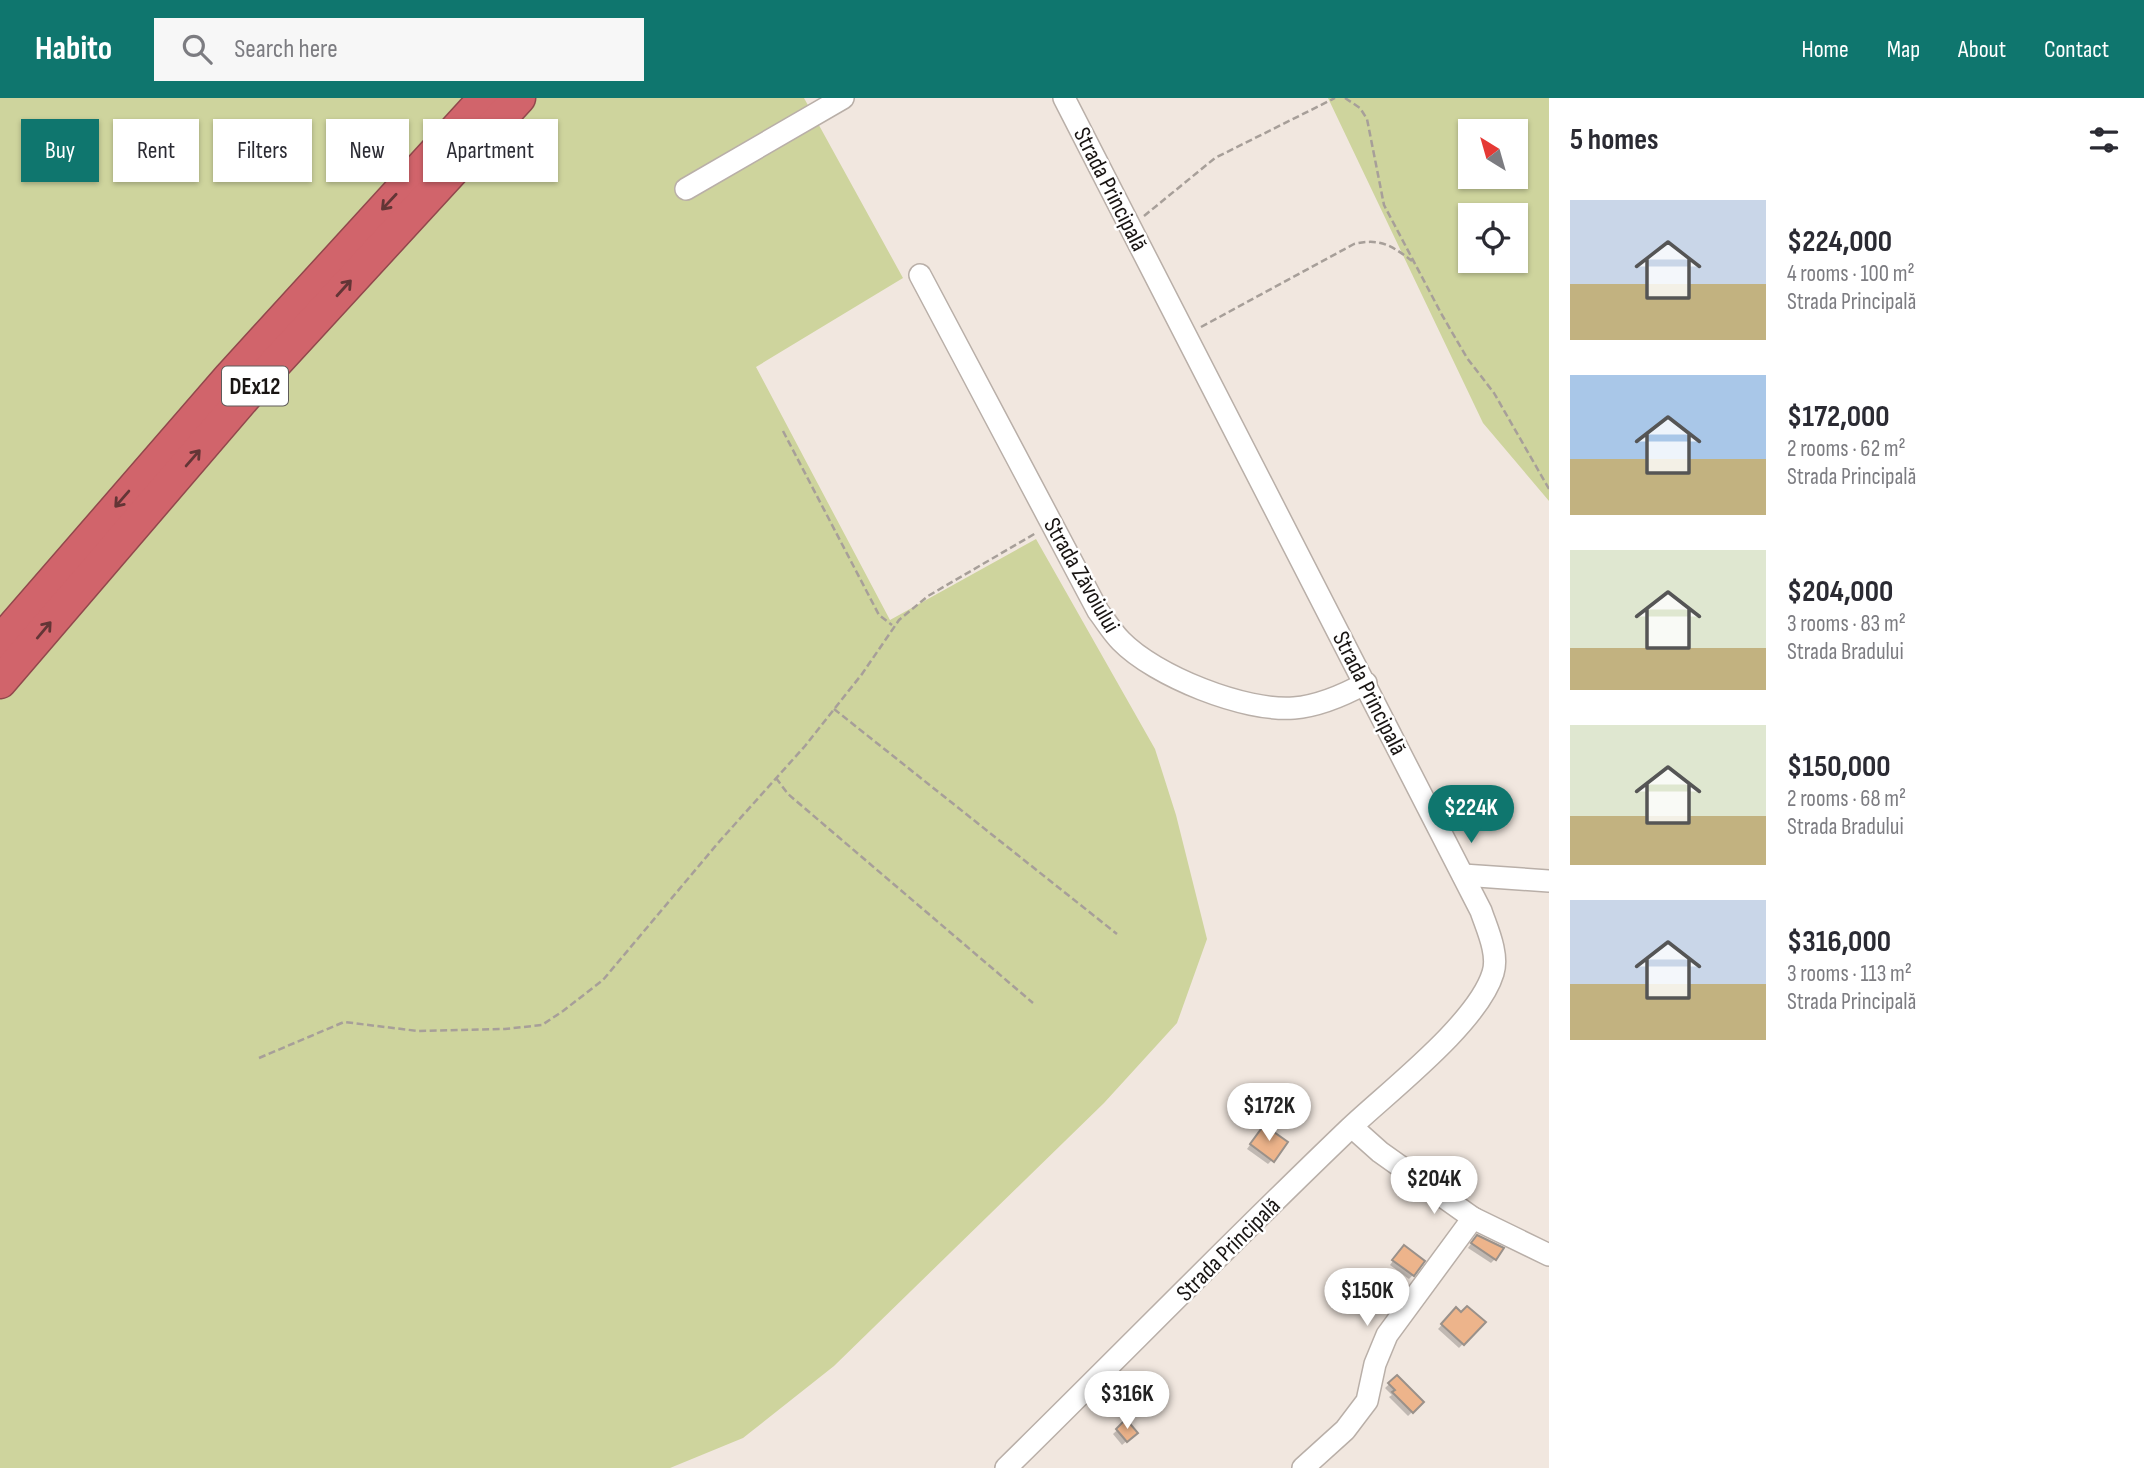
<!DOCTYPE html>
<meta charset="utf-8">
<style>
body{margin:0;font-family:"Sofia Sans Condensed",sans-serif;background:#f7f7f7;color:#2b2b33;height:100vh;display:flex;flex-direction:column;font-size:26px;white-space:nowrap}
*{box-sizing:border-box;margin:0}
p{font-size:23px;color:#7c7c81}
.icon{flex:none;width:38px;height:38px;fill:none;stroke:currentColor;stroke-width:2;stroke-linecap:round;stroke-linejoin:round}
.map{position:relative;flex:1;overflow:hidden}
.panel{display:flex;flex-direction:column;background:#fff;width:595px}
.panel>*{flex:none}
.top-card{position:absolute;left:21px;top:21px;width:665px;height:63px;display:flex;gap:14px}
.needle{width:46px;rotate:323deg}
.tools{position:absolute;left:1458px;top:21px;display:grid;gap:14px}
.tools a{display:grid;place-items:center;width:70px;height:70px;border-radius:0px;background:#fff;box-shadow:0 2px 5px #0004;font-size:35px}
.price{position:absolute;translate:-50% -60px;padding:0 16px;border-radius:24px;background:#fff;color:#222;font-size:23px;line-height:46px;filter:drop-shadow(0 2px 4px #0008)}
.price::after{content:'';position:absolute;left:50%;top:42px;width:21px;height:16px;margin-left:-10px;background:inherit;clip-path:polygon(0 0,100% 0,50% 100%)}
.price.selected{background:#0f766e;color:#fff}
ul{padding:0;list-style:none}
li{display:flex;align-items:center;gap:21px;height:175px;padding:0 21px}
li span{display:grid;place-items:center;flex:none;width:196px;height:140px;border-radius:0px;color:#555}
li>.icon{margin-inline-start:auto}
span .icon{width:84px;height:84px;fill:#fffc;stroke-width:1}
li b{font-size:30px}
h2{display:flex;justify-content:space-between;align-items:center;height:84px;padding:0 21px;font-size:30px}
.chip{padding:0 24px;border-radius:0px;background:#fff;box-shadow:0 2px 5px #0004;font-size:24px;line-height:63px}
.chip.selected{background:#0f766e;color:#fff}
header{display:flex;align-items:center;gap:42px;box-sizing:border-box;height:98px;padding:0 35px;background:#0f766e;color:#fff}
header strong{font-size:33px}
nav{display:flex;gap:38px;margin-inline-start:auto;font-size:24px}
.search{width:490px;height:63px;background:#f7f7f7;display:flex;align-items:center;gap:18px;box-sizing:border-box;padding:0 24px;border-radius:0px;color:#7c7c81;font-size:26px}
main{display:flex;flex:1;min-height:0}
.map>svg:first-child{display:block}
.green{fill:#ced49d;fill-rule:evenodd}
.shadow{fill:#0003}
.building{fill:#edb48b;stroke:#9a918a;stroke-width:2}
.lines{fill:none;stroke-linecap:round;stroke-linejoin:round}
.minor-casing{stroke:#b9afa8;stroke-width:24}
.highway-casing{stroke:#91484c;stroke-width:35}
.path{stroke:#a79f99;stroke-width:2.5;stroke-dasharray:7 3.5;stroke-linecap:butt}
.minor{stroke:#fff;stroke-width:21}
.highway{stroke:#d1646b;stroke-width:32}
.oneway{stroke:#633536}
.labels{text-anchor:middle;stroke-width:5;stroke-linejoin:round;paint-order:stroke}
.shield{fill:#fff;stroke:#5e5b5a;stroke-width:2}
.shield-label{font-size:23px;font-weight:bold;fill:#191513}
.street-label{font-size:24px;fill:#191513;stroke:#fff}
</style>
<header>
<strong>Habito</strong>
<div class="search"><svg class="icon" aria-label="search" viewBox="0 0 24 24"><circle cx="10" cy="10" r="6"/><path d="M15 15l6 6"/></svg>Search here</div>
<nav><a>Home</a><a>Map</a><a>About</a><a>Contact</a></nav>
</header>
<main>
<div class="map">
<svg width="1549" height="1370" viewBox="0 0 1549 1370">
<rect width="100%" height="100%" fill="#f1e7df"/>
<g class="green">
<path d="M0 0H804L903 180 756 269 890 522 1036 441 1155 651 1176 717 1207 841 1177 925 1104 1005 834 1268 743 1340 670 1370H0Z"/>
<path d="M1328 0H1549V403L1483 325ZM1516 33V79H1470V33ZM1516 117V163H1470V117Z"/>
</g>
<g class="shadow">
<path d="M1260 1033 1272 1062 1268 1066 1247 1051Z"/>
<path d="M1473 1143 1495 1161 1491 1165 1468 1150Z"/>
<path d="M1400 1153 1413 1177 1409 1181 1390 1167Z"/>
<path d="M1456 1212 1483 1225 1459 1250 1438 1231Z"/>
<path d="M1397 1279 1422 1304 1408 1318 1389 1299 1392 1297 1385 1290Z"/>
<path d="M1126 1324 1136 1335 1122 1347 1113 1336Z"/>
</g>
<g class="building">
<path d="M1264 1027 1288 1044 1274 1064 1250 1046Z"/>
<path d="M1477 1137 1504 1150 1496 1162 1471 1145Z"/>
<path d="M1404 1147 1425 1163 1414 1178 1392 1162Z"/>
<path d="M1467 1208 1486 1224 1464 1247 1441 1226 1456 1209 1461 1214Z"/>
<path d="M1397 1277 1424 1304 1413 1315 1392 1294 1395 1292 1388 1285Z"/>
<path d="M1126 1321 1138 1335 1127 1344 1116 1331Z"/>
</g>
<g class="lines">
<defs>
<g id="minor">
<path d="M686 91 843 0"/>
<path d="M920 177 1098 513C1105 522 1112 534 1121 543 1155 578 1245 614 1294 610 1319 608 1344 597 1366 585"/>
<path d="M1463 777 1549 783"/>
<path d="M1352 1029 1380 1054 1473 1120 1549 1157"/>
<path d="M1006 1370C1121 1257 1234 1141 1350 1030 1389 993 1478 925 1493 875 1499 856 1487 831 1481 813L1064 0"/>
<path d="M1303 1370 1345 1332 1367 1303 1375 1266 1387 1237 1473 1120"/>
</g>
<g id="highway">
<path d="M0 544 230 279 485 0"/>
<path d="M0 584 248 295 519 0"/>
</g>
</defs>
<use href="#minor" class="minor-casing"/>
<use href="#highway" class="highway-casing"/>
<g class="path">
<path d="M1345 0 1360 10 1367 21 1384 107 1442 217 1467 260 1494 295 1549 391"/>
<path d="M1144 118 1215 60 1335 0"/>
<path d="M1201 229 1354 146C1380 140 1391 147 1412 163"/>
<path d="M783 333 879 517 892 527"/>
<path d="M834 611 1117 836"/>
<path d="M776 680 788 696 1033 905"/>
<path d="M259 960 344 924 418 933 505 931 542 927 563 913 603 882 718 745 805 648 862 576 899 522 928 498 1036 435"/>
</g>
<use href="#minor" class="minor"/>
<use href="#highway" class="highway"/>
</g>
<defs><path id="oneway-shaft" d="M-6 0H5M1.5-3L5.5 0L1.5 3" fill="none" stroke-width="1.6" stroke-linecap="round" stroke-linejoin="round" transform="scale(1.75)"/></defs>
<g class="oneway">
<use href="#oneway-shaft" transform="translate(389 104) rotate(133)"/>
<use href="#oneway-shaft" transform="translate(344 190) rotate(-48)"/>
<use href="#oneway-shaft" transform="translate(193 360) rotate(-49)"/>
<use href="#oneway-shaft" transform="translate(122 401) rotate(131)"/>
<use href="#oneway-shaft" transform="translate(44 532) rotate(-50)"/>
</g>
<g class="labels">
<rect class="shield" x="222" y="268.5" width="66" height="39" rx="5"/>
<g class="shield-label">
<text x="255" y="296">DEx12</text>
</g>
<g class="street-label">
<text transform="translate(1111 91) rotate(63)" y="8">Strada Principală</text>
<text transform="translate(1082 477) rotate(60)" y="8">Strada Zăvoiului</text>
<text transform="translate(1370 595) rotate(63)" y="8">Strada Principală</text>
<text transform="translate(1228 1151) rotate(-45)" y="8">Strada Principală</text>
</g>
</g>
</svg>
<div class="tools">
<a><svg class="needle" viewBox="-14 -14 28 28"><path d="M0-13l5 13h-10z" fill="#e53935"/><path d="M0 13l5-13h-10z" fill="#7c7c81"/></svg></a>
<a><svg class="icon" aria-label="locate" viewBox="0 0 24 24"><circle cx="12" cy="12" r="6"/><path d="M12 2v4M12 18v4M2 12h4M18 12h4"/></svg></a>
</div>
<b class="price selected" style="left:1471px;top:747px">$224K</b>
<b class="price" style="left:1269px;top:1045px">$172K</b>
<b class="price" style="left:1434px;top:1118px">$204K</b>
<b class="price" style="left:1367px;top:1230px">$150K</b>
<b class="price" style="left:1127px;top:1333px">$316K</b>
<div class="top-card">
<a class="chip selected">Buy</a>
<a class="chip">Rent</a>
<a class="chip">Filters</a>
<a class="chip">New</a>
<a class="chip">Apartment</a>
</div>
</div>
<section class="panel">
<h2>5 homes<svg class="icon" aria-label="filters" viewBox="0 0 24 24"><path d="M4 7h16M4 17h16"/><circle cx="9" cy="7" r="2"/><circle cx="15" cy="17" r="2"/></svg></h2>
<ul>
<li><span style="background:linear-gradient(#c9d6e8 60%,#c2b280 0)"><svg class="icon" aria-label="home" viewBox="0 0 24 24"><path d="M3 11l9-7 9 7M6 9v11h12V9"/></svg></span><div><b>$224,000</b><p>4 rooms · 100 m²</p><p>Strada Principală</p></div></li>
<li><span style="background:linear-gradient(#a9c7e8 60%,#c2b280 0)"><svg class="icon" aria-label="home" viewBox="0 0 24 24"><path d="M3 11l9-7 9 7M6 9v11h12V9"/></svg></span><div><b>$172,000</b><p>2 rooms · 62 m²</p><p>Strada Principală</p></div></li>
<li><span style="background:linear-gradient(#dfe7d0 70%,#c2b280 0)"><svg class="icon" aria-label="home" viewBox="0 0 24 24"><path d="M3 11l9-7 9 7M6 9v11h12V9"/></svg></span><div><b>$204,000</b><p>3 rooms · 83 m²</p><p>Strada Bradului</p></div></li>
<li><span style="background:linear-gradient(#dfe7d0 65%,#c2b280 0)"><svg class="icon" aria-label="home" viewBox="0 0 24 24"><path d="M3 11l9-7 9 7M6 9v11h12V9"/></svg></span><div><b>$150,000</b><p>2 rooms · 68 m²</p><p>Strada Bradului</p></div></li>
<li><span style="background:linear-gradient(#c9d6e8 60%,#c2b280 0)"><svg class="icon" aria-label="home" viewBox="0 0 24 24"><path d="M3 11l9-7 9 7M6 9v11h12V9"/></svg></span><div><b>$316,000</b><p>3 rooms · 113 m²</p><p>Strada Principală</p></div></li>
</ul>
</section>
</main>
